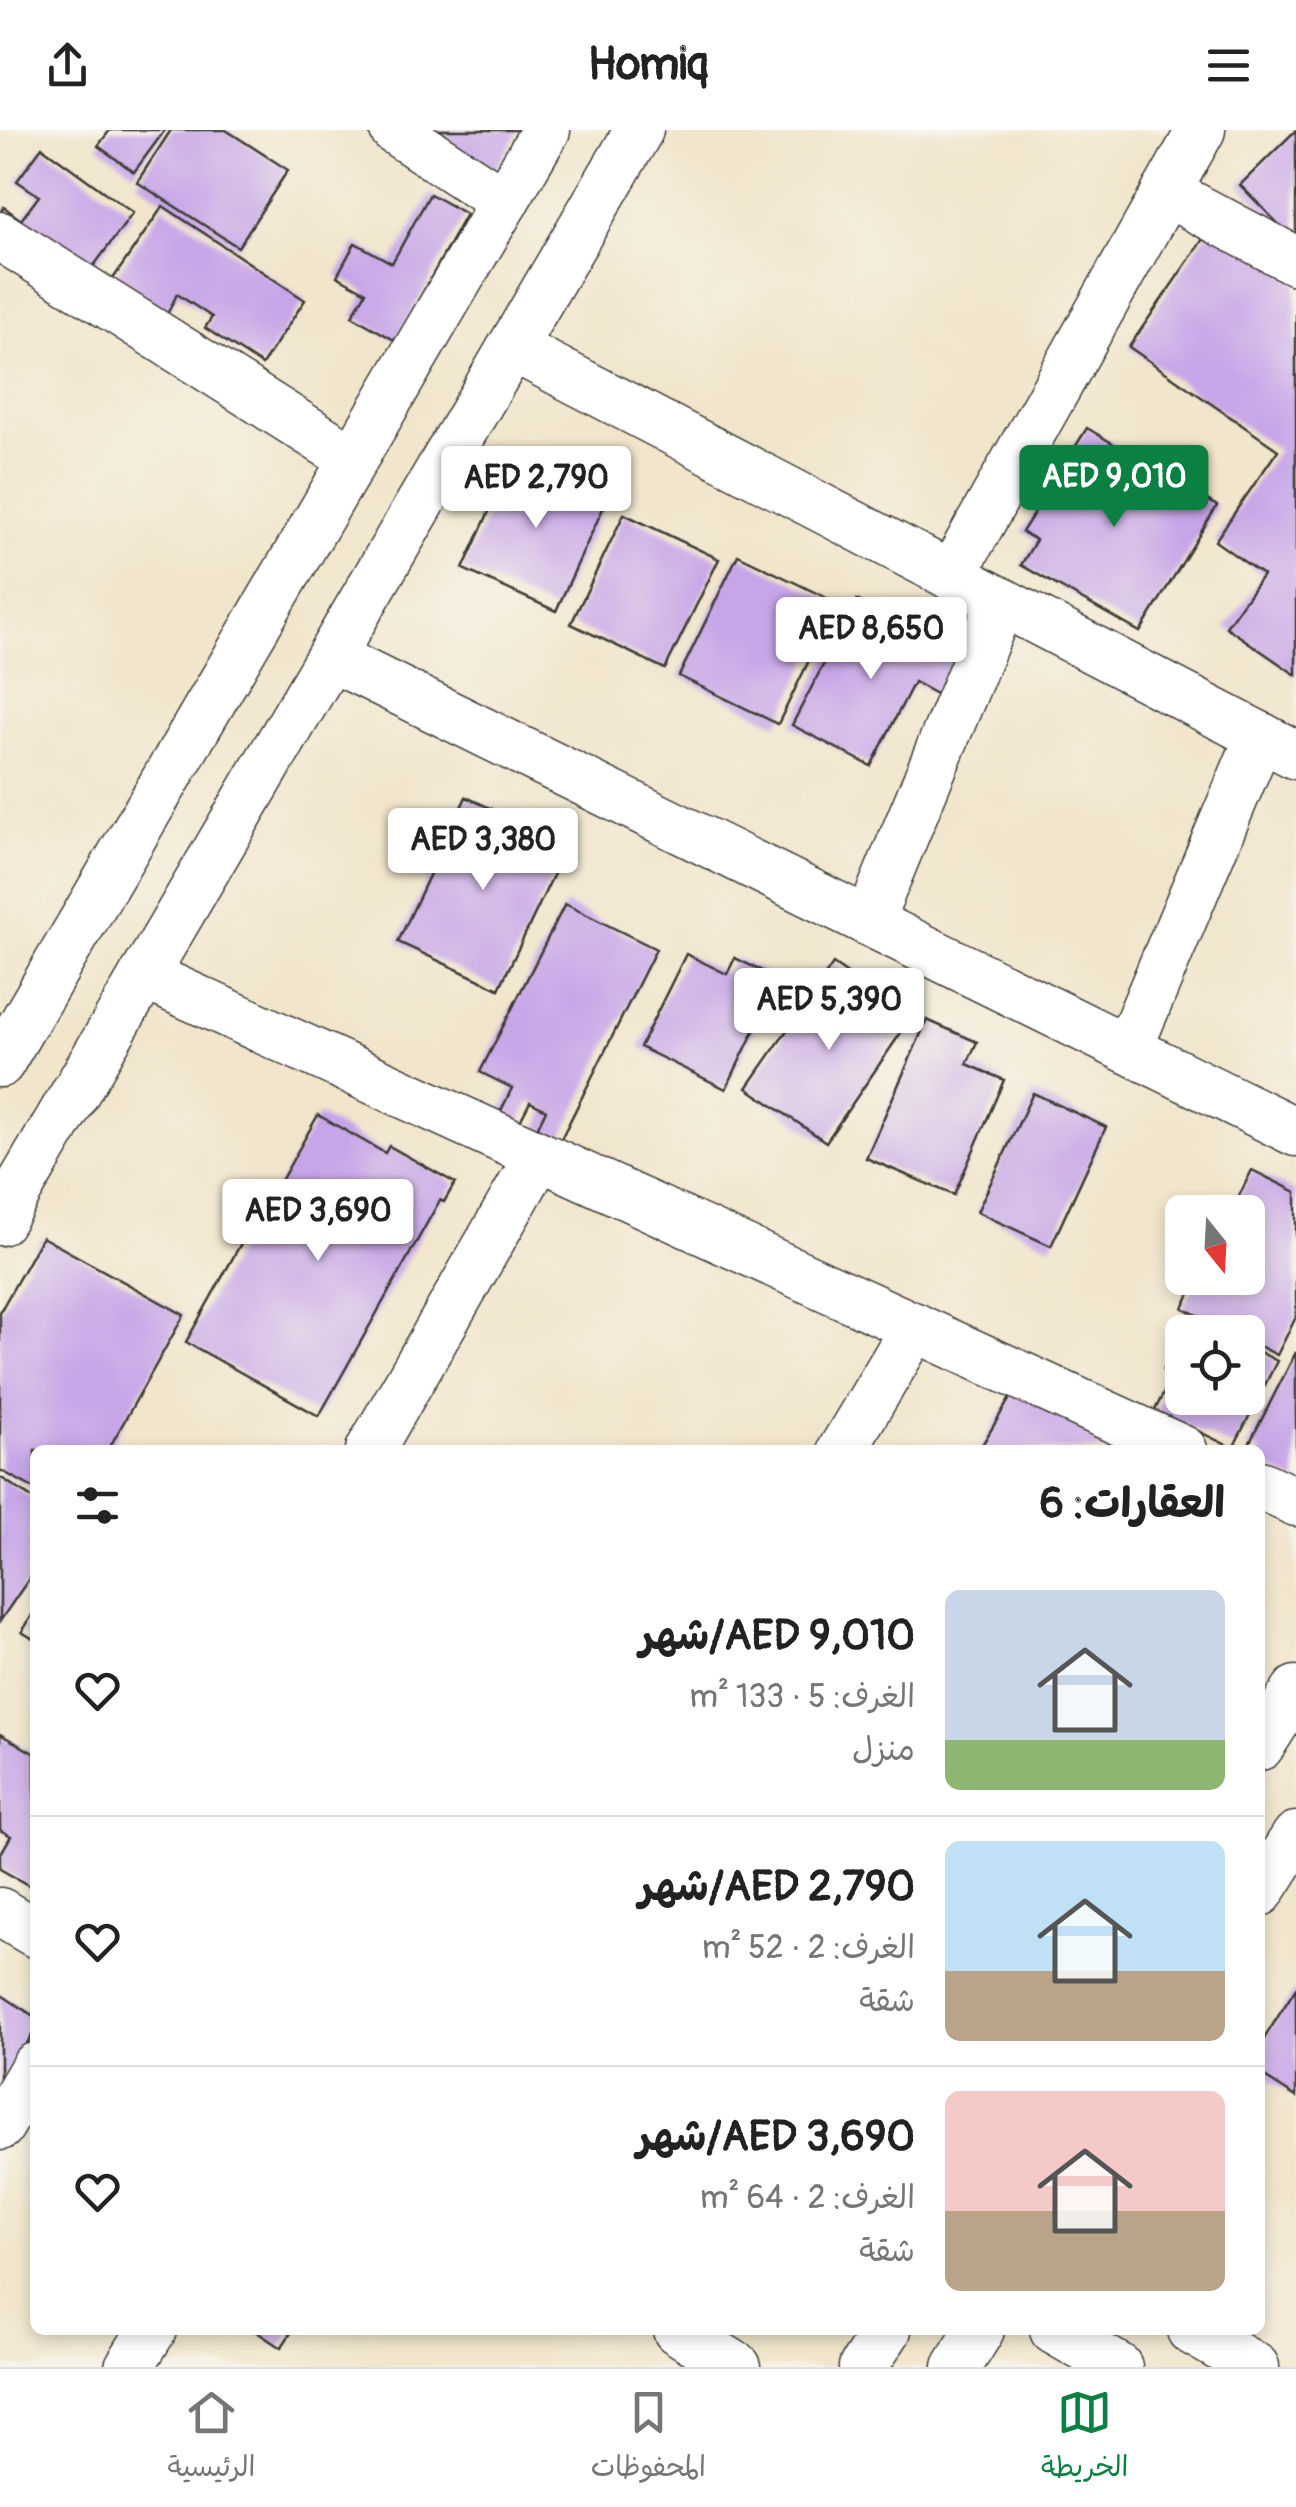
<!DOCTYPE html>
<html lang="ar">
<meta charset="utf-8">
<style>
body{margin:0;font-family:Pangolin,"Playpen Sans Arabic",sans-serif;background:#f6f6f6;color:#222;direction:rtl;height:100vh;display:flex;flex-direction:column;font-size:38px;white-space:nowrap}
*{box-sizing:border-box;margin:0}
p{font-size:32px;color:#767676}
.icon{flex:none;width:55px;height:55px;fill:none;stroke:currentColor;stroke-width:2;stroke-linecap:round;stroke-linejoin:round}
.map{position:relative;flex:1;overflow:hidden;direction:ltr}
.drawer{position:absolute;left:30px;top:1315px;width:1235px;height:890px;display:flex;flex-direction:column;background:#fff;border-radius:15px;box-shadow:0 5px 15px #0003;direction:rtl}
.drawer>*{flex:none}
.needle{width:65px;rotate:162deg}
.tools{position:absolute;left:1165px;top:1065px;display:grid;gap:20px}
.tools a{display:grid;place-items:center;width:100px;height:100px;border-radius:15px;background:#fff;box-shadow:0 5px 15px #0003;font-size:50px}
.price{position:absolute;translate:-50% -85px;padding:0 22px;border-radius:10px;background:#fff;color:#222;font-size:32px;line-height:65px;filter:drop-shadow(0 2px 5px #0008)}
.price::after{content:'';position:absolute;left:50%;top:60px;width:30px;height:22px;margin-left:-15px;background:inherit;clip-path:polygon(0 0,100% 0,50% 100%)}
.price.on{background:#0b8043;color:#fff}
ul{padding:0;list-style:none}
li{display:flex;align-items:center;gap:30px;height:250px;padding:0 40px}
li+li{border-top:2px solid #e0e0e0}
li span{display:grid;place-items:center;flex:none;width:280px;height:200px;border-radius:15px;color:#555}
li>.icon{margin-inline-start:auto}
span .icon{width:120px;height:120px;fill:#fffc;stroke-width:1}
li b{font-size:42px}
h2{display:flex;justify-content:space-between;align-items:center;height:120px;padding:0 40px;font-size:42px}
header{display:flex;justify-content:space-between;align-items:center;height:130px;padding:0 40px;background:#fff;font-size:45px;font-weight:700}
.dock{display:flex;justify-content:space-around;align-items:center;height:140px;border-top:2px solid #e0e0e0;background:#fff;font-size:28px;color:#767676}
.dock a{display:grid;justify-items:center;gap:5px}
.dock .on{color:#0b8043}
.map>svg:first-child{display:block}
.building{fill:#c6a5e8}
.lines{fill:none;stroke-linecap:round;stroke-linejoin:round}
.minor-casing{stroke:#3c3a36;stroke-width:51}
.minor{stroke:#fff;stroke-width:48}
</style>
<header><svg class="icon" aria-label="menu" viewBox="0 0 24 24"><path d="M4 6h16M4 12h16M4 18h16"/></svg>Homiq<svg class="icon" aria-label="share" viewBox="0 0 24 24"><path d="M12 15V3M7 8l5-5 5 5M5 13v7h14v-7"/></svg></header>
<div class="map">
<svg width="1296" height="2237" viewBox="0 0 1296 2237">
<rect width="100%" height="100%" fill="#f7f3e8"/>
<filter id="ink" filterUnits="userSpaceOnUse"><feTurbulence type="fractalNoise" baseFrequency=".01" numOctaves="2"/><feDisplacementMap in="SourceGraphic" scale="20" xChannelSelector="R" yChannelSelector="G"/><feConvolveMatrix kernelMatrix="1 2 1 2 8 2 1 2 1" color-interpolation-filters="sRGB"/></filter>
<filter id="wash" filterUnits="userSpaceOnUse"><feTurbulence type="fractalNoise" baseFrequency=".0048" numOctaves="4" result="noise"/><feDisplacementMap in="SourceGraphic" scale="40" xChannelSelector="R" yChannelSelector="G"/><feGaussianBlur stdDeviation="2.25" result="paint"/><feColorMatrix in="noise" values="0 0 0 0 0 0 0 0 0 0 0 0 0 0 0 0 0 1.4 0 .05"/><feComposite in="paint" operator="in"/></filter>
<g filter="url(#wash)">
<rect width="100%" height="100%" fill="#f1e5cb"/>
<g id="blocks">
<g class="building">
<path d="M110 0H165L134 42 98 16Z"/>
<path d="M171 0H226L288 40 238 117 137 52Z"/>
<path d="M413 0H519L491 47Z"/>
<path d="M1296 0V112L1240 55Z"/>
<path d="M42 17 133 83 81 153 0 83 4 77 21 90 39 66 17 51Z"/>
<path d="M430 64 466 84 396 211 352 186 366 162 337 146 355 113 392 133Z"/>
<path d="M163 76 305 170 262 235 205 198 212 187 177 164 160 199 104 162Z"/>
<path d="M1214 93 1296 150V545L1226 497 1263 445 1215 411 1278 320 1129 217Z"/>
<path d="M1087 298 1217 376 1140 502 1021 435 1036 410 1022 402Z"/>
<path d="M517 320 610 363 556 481 463 439Z"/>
<path d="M624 384 719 429 665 539 571 494Z"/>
<path d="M738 425 837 473 778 594 679 546Z"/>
<path d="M857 470 962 525 940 566 914 552 871 636 792 595Z"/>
<path d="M466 667 568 714 499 859 398 812Z"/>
<path d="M565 774 656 819 558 1015 535 1003 546 980 530 972 516 999 497 989 512 958 480 942Z"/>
<path d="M686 824 727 844 735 828 779 849 726 959 640 917Z"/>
<path d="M833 834 911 888 826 1012 747 958Z"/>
<path d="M927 890 977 912 967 934 1004 950 954 1065 866 1028Z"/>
<path d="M1033 963 1106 997 1051 1116 977 1082Z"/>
<path d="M318 985 385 1023 389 1016 455 1053 444 1072 440 1070 319 1286 186 1212 269 1063 273 1065Z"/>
<path d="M1252 1040 1296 1062V1187L1277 1225 1248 1210V1202H1232L1183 1178 1198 1148H1248V1082H1231Z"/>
<path d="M42 1107 184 1185 108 1320H35V1359L0 1340V1182Z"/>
<path d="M1189 1187 1220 1202H1182V1268H1248V1216L1277 1231 1233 1318 1155 1280 1173 1245 1163 1240Z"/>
<path d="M1296 1222V1352L1260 1333V1320H1246Z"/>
<path d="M1019 1253 1133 1320H979Z"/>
<path d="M0 1347 35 1370V1440L0 1491Z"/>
<path d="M35 1480V1510L22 1502Z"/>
<path d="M0 1604 35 1624V1759L0 1739V1725L11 1706 0 1700Z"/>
<path d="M1296 1858V1967L1260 1944V1915Z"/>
<path d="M0 1864 35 1887V1901L0 1954Z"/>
<path d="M254 2200H293L281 2218Z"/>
</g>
</g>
</g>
<g filter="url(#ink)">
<use href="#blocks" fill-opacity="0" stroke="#3c3a36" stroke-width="2.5"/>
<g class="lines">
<defs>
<g id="minor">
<path d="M394 0 504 72"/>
<path d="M1166 62 1296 131"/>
<path d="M0 106 353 329"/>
<path d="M512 217 1296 625"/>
<path d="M951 446 1201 0"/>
<path d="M331 527 1296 1002"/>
<path d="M869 791 1001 472"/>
<path d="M144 845 1183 1320"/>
<path d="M1128 919 1260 606"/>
<path d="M0 933 546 0"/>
<path d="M0 1091 639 0"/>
<path d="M370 1320 539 1026"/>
<path d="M842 1320 915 1197"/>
<path d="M1260 1355 1296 1372"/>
<path d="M1260 1616 1296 1560"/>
<path d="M1260 1762 1296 1706"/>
<path d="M0 1782 35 1803"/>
<path d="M0 1996 35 1937"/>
<path d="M677 2200 737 2237"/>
<path d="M1054 2200 1118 2237"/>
<path d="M1191 2200 1255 2237"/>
<path d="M129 2237 152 2200"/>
<path d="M863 2237 887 2200"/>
<path d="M957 2237 980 2200"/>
</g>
</defs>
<use href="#minor" class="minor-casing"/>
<use href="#minor" class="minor"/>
</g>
</g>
</svg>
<div class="tools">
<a><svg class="needle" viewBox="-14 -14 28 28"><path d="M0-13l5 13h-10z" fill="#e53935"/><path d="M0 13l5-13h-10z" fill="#767676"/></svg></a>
<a><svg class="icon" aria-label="locate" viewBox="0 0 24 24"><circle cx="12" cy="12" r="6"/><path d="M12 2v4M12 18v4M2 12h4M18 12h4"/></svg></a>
</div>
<b class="price on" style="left:1114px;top:400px">AED 9,010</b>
<b class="price" style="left:536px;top:401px">AED 2,790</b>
<b class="price" style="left:871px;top:552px">AED 8,650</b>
<b class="price" style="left:483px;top:763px">AED 3,380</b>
<b class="price" style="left:829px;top:923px">AED 5,390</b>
<b class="price" style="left:318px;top:1134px">AED 3,690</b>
<section class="drawer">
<h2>العقارات: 6<svg class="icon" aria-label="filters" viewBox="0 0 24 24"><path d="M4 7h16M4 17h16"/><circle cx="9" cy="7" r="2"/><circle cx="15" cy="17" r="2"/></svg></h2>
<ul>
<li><span style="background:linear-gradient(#c9d6e8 75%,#8fb573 0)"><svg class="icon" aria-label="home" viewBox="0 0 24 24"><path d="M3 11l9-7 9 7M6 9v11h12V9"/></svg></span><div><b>AED 9,010/شهر</b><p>الغرف: 5 · 133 m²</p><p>منزل</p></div><svg class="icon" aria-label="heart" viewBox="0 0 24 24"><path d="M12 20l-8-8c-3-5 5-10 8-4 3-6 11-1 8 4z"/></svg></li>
<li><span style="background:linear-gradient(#bfe0f5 65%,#b9a48a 0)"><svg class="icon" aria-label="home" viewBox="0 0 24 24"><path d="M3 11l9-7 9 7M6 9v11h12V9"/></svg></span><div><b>AED 2,790/شهر</b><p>الغرف: 2 · 52 m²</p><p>شقة</p></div><svg class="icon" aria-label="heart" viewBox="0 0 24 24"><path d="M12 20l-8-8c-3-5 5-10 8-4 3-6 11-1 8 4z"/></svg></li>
<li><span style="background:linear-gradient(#f6c9c9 60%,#b9a48a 0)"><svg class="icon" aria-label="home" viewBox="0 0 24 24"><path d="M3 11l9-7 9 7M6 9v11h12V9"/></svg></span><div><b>AED 3,690/شهر</b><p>الغرف: 2 · 64 m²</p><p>شقة</p></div><svg class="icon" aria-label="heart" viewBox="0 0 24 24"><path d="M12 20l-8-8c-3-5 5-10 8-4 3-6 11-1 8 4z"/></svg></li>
</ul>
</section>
</div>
<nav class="dock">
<a class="on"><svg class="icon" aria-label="map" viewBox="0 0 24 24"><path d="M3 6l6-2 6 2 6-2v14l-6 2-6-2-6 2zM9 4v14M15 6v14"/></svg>الخريطة</a>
<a><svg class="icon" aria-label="saved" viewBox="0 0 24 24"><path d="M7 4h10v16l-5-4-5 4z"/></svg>المحفوظات</a>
<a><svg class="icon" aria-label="home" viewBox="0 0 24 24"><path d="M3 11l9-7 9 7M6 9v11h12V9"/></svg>الرئيسية</a>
</nav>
